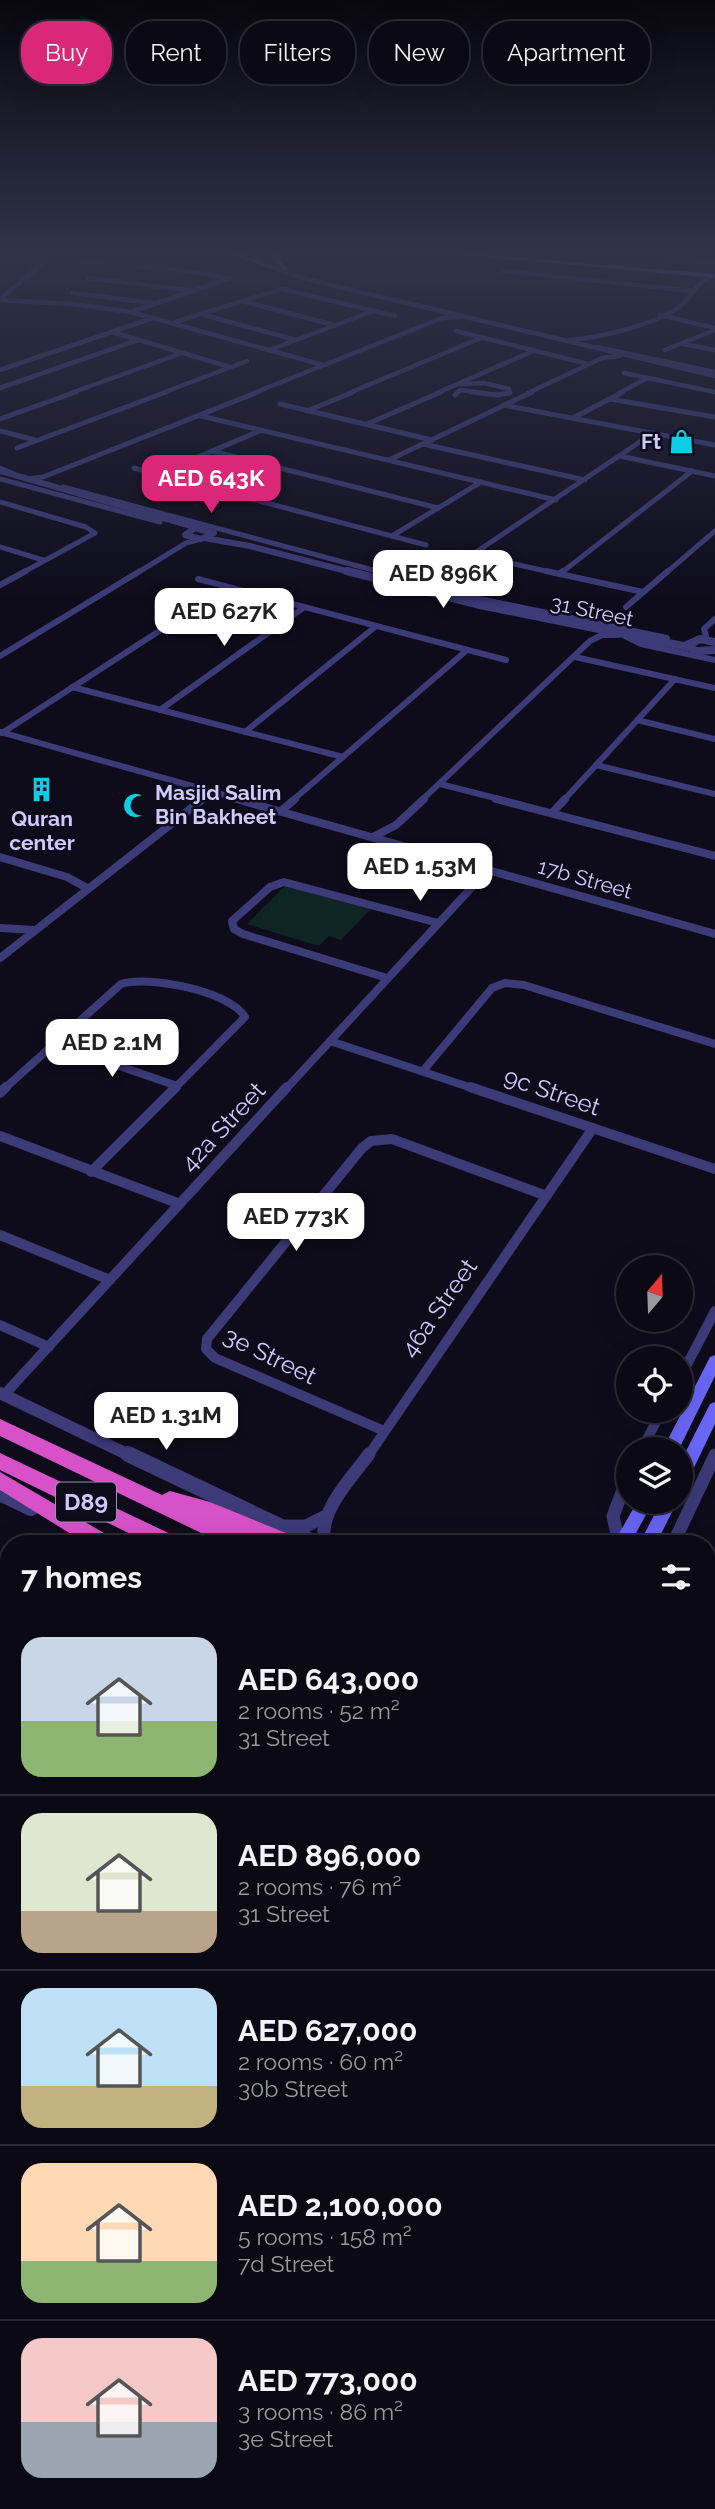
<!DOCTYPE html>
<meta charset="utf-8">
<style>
body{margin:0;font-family:Raleway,sans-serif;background:#181722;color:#f1f3f6;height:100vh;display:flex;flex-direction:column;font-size:26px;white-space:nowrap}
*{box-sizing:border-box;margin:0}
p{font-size:23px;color:#999aa0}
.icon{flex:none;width:38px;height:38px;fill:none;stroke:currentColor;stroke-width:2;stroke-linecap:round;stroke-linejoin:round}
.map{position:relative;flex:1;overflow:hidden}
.sheet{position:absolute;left:0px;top:1535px;width:716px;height:975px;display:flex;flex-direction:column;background:#0a0914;border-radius:28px 28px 0 0;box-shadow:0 7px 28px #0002,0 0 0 2px #2a2a34}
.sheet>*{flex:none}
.banner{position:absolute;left:21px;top:21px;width:674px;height:63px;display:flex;gap:14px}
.needle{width:46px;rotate:19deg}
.buttons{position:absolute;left:616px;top:1255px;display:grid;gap:14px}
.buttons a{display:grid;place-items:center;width:77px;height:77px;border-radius:50%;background:#0a0914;box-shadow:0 7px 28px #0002,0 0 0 2px #2a2a34;font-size:35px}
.price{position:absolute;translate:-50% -60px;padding:0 16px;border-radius:14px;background:#fff;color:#222;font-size:23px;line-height:46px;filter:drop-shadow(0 2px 4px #0008)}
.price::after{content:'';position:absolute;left:50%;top:42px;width:21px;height:16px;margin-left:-10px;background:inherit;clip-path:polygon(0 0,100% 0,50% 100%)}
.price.active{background:#db2777;color:#fff}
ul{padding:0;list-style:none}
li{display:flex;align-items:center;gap:21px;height:175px;padding:0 21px}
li+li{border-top:2px solid #2a2a34}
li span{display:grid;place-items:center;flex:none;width:196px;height:140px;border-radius:21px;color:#555}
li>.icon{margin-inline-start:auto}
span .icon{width:84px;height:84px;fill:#fffc;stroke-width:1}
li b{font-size:30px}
h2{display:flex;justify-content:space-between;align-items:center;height:84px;padding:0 21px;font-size:30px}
.tag{padding:0 24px;border-radius:28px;background:#0a0914;box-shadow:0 7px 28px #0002,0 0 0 2px #2a2a34;font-size:24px;line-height:63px}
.tag.active{background:#db2777;color:#fff}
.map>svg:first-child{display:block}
.green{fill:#0f2424}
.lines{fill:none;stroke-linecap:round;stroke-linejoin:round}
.minor-far6{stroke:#3c3a77;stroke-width:4.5}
.minor-far5{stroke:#3c3a77;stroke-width:5}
.minor-far4{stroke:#3c3a77;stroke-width:6}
.minor-far3{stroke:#3c3a77;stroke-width:8}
.minor-far2{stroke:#3c3a77;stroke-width:10}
.minor-far1{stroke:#3c3a77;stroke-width:13}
.minor{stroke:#3c3a77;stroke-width:17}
.tertiary-far4{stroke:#3c3a77;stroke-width:4.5}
.tertiary-far3{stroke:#3c3a77;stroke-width:6}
.tertiary-far2{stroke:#3c3a77;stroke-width:8}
.tertiary-far1{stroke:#3c3a77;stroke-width:12}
.tertiary{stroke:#3c3a77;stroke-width:16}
.secondary{fill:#6a66f6;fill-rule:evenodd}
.primary{fill:#ba57f5;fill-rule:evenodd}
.trunk{fill:#d751c8;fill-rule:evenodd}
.labels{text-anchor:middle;stroke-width:5;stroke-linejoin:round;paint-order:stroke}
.far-poi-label{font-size:21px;font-weight:bold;fill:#cfc9fc;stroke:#0e0c1b;text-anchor:end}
.far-street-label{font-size:21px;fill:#cfc9fc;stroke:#0e0c1b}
.shield{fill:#0e0c1b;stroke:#9590b8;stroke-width:2}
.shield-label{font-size:23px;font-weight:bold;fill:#cfc9fc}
.street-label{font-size:24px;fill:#cfc9fc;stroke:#0e0c1b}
</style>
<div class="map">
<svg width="715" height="2509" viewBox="0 0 715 2509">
<rect width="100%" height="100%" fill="#0e0c1b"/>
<g class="green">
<path d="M286 885 372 908 341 940 329 936 319 946 247 924Z"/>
<path d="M0 1553 9 1557V2501H330L328 2509H0Z"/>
<path d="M715 2036V2509H455L456 2501H707V2040Z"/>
</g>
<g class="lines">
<g class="minor-far6">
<path d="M576 251 715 263"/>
<path d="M707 251 715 252"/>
<path d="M0 259 46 261"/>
<path d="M80 262 173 269 230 278"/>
<path d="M503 271 693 291"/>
<path d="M88 278 195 291"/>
<path d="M72 293 153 303"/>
<path d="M0 299 54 254 79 251"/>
<path d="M0 300 72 304 131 312 323 365"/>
<path d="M242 301 334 325"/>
<path d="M134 311 230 278"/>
<path d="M204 315 296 340"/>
<path d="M660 315 715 328"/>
<path d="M175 322 282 289 395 316"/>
<path d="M456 331 588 364"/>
<path d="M112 332 230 367"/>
<path d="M569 340C599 338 654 325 679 307 693 297 696 280 715 276"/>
<path d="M683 344 715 350"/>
<path d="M597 347 715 372"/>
<path d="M272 349 373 311"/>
<path d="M665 350 715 330"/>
<path d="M0 370 153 318"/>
<path d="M624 373 715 392"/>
<path d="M461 384 484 383 509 389 510 393"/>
<path d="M0 388 138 340"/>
<path d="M71 393 182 353"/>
<path d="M162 393 247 361"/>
<path d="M254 393 442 318 460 317"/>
<path d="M349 393 481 338"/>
<path d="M437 393 533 351"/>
<path d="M457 393 460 390 484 393"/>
<path d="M528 393 602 358 620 356"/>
<path d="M619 393 648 378"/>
</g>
<g class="minor-far5">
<path d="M471 392 497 395 510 393"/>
<path d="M455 395 458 392"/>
<path d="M610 399 715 417"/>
<path d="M280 404 432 440"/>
<path d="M503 405 715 445"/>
<path d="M307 411 353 392"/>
<path d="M201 416 556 500"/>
<path d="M573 418 623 392"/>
<path d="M0 419 76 392"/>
<path d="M367 424 441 392"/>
<path d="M0 431 35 440"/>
<path d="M423 444 585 480"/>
<path d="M17 448 166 392"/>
<path d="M212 451 438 508"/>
<path d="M620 456 715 476"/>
<path d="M389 460 532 392"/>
<path d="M0 468 21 477"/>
<path d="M134 468 426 545"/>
<path d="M158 474 262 430"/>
<path d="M0 479 160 522"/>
<path d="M27 479 43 477 258 392"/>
<path d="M63 487 384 573"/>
<path d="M0 502 86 527 95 533 22 573"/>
<path d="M392 536 481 482"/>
<path d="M0 547 43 560"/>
<path d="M473 555 555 573"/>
<path d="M137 573 186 543 201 539"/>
<path d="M445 573 653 433"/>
<path d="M561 573 692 471"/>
<path d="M666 573 715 531"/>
</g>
<g class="minor-far4">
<path d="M377 571 407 583"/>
<path d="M546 571 643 592"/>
<path d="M559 574 563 571"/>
<path d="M198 579 506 660"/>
<path d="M414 584 448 571"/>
<path d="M0 585 26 571"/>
<path d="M451 593 667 638"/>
<path d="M626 607 668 571"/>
<path d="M625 636 641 644 715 660"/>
<path d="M706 636 704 629 715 619"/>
<path d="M0 656 140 571"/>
<path d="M575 657 715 688"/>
<path d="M72 687 343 757"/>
<path d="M160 710 303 608"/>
<path d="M637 720 715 739"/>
<path d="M0 732 242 800"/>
<path d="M245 732 375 627"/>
<path d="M2 733 227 587"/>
<path d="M596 765 715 794"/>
<path d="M440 784 503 800"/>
<path d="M200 800 211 792"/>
<path d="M293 800 467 650"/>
<path d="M422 800 590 641 602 635H618"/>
<path d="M564 800 675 679"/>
</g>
<g class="minor-far3">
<path d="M236 799 715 934"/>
<path d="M496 799 715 856"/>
<path d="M281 811 295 799"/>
<path d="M552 813 565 799"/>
<path d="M373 837 396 825 424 799"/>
<path d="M0 857 67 877 87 888"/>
<path d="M0 928 35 930"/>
<path d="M0 958 203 799"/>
<path d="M387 978 243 934 234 929 232 921 270 887 284 882 438 923"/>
<path d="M330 1041 475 1089"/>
<path d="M56 1044 177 1086"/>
<path d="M423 1071 492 988 505 983 524 985 715 1044"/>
<path d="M4 1089 121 984C148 975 230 991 245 1017L174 1089"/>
<path d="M286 1089 472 887 491 871"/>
</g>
<g class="minor-far2">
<path d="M470 1087 715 1169"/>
<path d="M0 1093 6 1087"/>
<path d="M0 1136 180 1204"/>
<path d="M91 1172 176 1087"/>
<path d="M0 1235 110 1280"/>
<path d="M0 1325 49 1347"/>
<path d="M681 1376 715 1311"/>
<path d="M4 1395 287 1087"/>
<path d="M382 1430 215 1358 206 1349 207 1339 362 1148 371 1141 392 1139 544 1195"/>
<path d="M642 1449 662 1410"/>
<path d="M368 1456 593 1128"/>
</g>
<g class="minor-far1">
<path d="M286 1526H306L326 1516"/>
<path d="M325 1544C317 1512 351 1479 369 1454"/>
<path d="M619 1544 613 1516 628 1477"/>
<path d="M673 1544 715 1455"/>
</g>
<path class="minor" d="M392 2509 394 2501"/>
<g class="tertiary-far4">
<path d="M485 251 505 254"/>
<path d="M249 254 271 267 310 280 715 376"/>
</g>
<g class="tertiary-far3">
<path d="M0 471 198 528"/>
<path d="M195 528 214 533 201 539 185 535Z"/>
<path d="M204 538 250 546 354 573"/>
</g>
<g class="tertiary-far2">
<path d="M347 571 480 605 688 647"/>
<path d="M715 642 700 639 687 645 696 651 715 650"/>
</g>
<path class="tertiary-far1" d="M0 1393 131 1456"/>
<g class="tertiary">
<path d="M128 1454 317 1544"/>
<path d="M0 1493 31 1508"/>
<path d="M707 1722 715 1726"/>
<path d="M707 1832 715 1836"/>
</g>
<g class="secondary">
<path d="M715 1355V1376L679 1449H663L710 1357Z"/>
<path d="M715 1402V1424L687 1482 681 1483V1461L710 1404Z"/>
<path d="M637 1502H653L630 1544H613Z"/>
<path d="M661 1502H677L656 1544H639Z"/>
</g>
<g class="primary">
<path d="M65 251 246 252 248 255 243 256 274 267 269 268 234 255Z"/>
<path d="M284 251H292L278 258 288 269 285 271 271 257Z"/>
<path d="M439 251 715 274V278L442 253Z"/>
</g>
<g class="trunk">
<path d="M0 1419 162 1495 170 1491 210 1502 298 1538 301 1544H267L244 1534 252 1538 255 1544H224L0 1436Z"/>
<path d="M0 1453 179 1538 182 1544H151L0 1470Z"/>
<path d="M0 1472 109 1536 112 1544H87L0 1490Z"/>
<path d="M707 1753 715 1756V1779L707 1776Z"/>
<path d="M707 1791 715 1794V1817L707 1814Z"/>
</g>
</g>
<linearGradient id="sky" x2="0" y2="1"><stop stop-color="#08070f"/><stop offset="0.42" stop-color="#30344a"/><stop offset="1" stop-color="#30344a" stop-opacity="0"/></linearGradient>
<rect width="715" height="602" fill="url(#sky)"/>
<defs>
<symbol id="shop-bare" viewBox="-9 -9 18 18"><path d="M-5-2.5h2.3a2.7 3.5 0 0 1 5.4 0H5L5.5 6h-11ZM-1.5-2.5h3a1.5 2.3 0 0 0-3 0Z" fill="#0dcde3" stroke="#0e0c1b" stroke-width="2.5" paint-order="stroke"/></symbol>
<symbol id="building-bare" viewBox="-9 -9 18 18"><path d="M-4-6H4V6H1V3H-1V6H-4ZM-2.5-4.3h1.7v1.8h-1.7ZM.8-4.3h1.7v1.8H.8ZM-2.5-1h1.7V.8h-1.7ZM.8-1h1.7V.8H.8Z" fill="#0dcde3" stroke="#0e0c1b" stroke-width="2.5" paint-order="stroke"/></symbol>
<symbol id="mosque-bare" viewBox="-9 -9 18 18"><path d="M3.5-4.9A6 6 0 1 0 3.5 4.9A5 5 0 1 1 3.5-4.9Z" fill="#0dcde3" stroke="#0e0c1b" stroke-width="2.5" paint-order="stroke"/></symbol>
</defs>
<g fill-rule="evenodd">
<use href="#shop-bare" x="664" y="424" width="35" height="35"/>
<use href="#building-bare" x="24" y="772" width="35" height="35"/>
<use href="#mosque-bare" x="118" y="788" width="35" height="35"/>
</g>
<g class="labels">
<g class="far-poi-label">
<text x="661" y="449">Ft</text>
<text x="155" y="800" text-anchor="start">Masjid Salim<tspan x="155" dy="24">Bin Bakheet</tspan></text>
<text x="42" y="826" text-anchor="middle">Quran<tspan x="42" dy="24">center</tspan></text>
</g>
<g class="far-street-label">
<text transform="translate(592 611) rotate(12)" y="7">31 Street</text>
<text transform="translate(585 879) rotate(16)" y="7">17b Street</text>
</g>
<rect class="shield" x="56" y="1482.5" width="60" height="39" rx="5"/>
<g class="shield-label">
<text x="86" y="1510">D89</text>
</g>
<g class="street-label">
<text transform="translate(552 1092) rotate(19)" y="8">9c Street</text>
<text transform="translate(223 1127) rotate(-47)" y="8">42a Street</text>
<text transform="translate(439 1308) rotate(-55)" y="8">46a Street</text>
<text transform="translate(270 1356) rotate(26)" y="8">3e Street</text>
</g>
</g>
</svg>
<div class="buttons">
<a><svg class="needle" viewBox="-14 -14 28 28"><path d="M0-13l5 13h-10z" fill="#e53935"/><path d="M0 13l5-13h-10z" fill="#999aa0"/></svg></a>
<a><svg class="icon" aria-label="locate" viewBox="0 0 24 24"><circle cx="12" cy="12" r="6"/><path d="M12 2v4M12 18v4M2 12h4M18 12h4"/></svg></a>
<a><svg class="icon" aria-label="layers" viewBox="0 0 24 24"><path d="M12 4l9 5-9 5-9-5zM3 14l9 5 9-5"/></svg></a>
</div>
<b class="price active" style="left:211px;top:515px">AED 643K</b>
<b class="price" style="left:443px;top:610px">AED 896K</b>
<b class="price" style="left:224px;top:648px">AED 627K</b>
<b class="price" style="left:420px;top:903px">AED 1.53M</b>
<b class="price" style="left:112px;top:1079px">AED 2.1M</b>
<b class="price" style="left:296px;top:1253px">AED 773K</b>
<b class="price" style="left:166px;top:1452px">AED 1.31M</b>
<div class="banner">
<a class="tag active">Buy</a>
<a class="tag">Rent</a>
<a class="tag">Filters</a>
<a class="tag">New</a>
<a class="tag">Apartment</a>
</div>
<section class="sheet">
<h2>7 homes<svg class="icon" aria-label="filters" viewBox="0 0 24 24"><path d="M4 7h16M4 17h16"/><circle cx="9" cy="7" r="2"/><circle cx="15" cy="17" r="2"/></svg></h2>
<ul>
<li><span style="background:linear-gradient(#c9d6e8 60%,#8fb573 0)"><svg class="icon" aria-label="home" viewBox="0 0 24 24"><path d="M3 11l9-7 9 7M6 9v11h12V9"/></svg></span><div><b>AED 643,000</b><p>2 rooms · 52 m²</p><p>31 Street</p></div></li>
<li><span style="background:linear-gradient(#dfe7d0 70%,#b9a48a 0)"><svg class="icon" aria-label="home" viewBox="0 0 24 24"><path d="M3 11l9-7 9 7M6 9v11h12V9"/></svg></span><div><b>AED 896,000</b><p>2 rooms · 76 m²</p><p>31 Street</p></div></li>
<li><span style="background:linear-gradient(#bfe0f5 70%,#c2b280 0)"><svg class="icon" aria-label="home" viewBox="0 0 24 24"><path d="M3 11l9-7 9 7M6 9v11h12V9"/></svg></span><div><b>AED 627,000</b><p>2 rooms · 60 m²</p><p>30b Street</p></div></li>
<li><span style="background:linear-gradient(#ffd9b3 70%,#8fb573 0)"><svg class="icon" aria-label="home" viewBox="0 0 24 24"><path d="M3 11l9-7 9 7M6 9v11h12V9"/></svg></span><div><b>AED 2,100,000</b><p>5 rooms · 158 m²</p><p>7d Street</p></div></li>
<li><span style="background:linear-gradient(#f6c9c9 60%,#9aa5b1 0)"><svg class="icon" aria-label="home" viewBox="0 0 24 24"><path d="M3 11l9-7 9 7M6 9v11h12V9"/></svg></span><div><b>AED 773,000</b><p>3 rooms · 86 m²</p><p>3e Street</p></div></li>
</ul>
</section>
</div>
